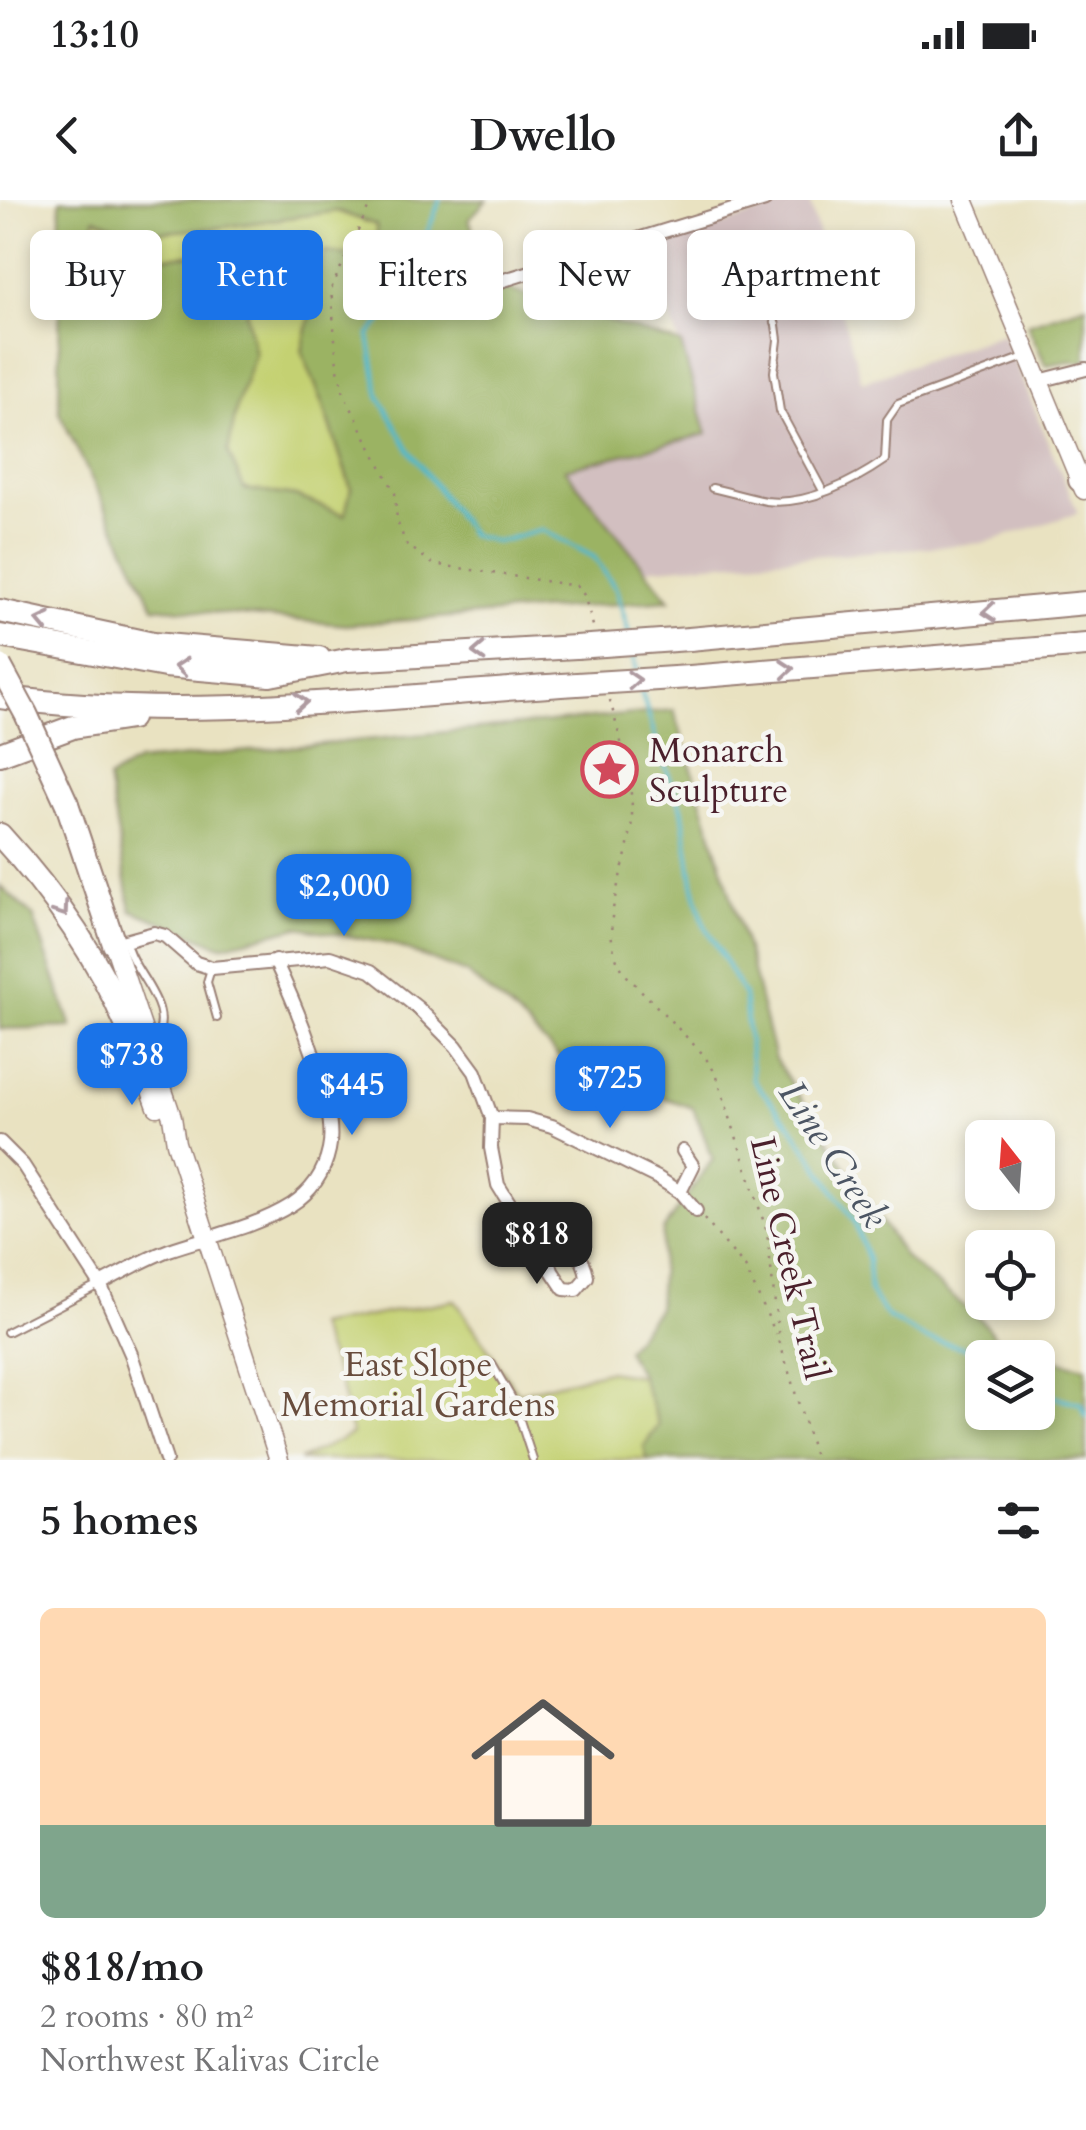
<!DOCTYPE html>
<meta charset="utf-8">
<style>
body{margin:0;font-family:Cardo,serif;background:#f6f6f6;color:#202124;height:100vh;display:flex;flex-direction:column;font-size:38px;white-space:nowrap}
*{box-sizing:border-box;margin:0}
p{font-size:32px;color:#757577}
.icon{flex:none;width:55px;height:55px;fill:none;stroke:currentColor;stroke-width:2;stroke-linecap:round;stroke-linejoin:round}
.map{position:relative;height:1260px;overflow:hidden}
.drawer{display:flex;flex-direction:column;background:#fff;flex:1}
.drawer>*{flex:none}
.top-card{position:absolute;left:30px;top:30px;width:1028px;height:90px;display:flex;gap:20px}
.needle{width:65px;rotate:343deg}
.buttons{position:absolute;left:965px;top:920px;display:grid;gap:20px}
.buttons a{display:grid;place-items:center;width:90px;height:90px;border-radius:15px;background:#fff;box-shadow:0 5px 15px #0003;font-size:50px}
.price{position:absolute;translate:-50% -85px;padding:0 22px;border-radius:20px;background:#1a73e8;color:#fff;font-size:32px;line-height:65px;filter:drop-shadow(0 2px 5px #0008)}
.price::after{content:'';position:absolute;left:50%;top:60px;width:30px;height:22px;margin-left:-15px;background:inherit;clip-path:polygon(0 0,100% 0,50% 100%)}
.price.on{background:#222;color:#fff}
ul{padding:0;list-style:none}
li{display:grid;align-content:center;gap:20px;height:530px;padding:0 40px}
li+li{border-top:2px solid #e0e0e0}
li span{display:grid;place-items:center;height:310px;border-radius:15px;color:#555}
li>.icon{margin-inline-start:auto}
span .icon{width:180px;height:180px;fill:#fffc;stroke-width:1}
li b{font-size:42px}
h2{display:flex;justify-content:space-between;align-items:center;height:120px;padding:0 40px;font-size:42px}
.pill{padding:0 35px;border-radius:15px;background:#fff;box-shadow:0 5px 15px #0003;font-size:35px;line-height:90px}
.pill.on{background:#1a73e8;color:#fff}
.status{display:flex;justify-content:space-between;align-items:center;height:70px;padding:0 50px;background:#fff;direction:ltr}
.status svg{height:28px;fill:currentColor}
header{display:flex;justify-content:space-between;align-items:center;height:130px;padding:0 40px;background:#fff;font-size:45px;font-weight:700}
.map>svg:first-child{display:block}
.industrial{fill:#d2bfc0}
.green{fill:#c4d172;stroke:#87784e;stroke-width:2.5}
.forest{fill:#9bb364;stroke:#726948;stroke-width:2.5;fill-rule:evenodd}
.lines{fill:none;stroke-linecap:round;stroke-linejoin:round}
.stream{stroke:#4fb8cc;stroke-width:4}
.service-casing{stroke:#9a8076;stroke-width:10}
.minor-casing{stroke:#9a8076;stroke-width:16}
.secondary-casing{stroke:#9a8076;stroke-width:21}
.motorway-casing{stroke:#9a8076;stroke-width:26}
.path{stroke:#9a8076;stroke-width:2.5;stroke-dasharray:2.5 8;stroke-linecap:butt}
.service{stroke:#fff;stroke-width:6}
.minor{stroke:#fff;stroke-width:12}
.secondary{stroke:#fff;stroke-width:18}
.motorway{stroke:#fff;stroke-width:22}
.motorway-bridge-casing{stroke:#9a8076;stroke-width:26;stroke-linecap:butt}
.motorway-bridge{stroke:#fff;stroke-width:22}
.oneway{stroke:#ae9aa0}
.labels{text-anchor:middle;stroke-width:9;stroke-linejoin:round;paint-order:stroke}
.poi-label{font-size:35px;fill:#4a1f2b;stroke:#f6f6f2;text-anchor:start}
.street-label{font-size:35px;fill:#4a1f2b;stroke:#f6f6f2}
.park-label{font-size:35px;fill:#684c3d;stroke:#f6f6f2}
.water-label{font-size:38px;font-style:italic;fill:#4c5563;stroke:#f6f6f2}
</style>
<div class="status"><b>13:10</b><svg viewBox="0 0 49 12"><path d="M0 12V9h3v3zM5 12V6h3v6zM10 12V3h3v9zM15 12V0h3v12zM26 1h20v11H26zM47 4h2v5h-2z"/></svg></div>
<header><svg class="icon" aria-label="back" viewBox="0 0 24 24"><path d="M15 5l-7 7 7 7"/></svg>Dwello<svg class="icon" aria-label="share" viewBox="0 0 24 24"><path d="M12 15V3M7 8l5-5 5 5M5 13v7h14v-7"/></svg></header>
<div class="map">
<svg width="1086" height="1260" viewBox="0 0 1086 1260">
<rect width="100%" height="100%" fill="#f6f6f2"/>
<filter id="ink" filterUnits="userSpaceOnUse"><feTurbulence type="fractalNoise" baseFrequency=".01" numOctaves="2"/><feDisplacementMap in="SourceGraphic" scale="20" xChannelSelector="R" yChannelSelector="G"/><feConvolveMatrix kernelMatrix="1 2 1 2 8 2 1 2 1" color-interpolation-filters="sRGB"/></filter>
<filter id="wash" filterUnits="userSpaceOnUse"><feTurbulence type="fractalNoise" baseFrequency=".0048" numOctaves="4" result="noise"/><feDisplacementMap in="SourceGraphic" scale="40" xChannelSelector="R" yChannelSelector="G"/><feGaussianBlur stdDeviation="2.25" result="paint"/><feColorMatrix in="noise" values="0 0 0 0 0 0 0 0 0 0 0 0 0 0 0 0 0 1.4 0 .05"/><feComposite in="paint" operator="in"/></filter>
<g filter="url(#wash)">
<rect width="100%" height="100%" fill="#e9e2c1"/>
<path class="industrial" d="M797 0H809L862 182 1003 133 1078 313 984 343 645 369 565 269 707 234 650 49Z"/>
<g class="green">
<path d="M337 11 376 25 379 44 355 56 324 52 302 152 323 203 351 289 345 315 295 296 244 289 228 252 237 205 255 154 246 112 283 55 238 52 163 57 92 34 95 18 136 34 216 28Z"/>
<path d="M455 1100 518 1193 607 1171 641 1176 659 1225 644 1246 647 1260H299L352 1234 340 1182 317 1126Z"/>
</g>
<g class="forest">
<path d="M60 0H487L469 19 491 84 681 144 707 234 565 269 670 400 346 425 154 407 59 212ZM337 11 376 25 378 44 355 56 324 52 302 152 323 203 351 288 345 315 295 296 244 289 228 252 237 205 255 154 246 112 284 55 238 52 162 57 93 34 95 18 136 34 216 28Z"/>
<path d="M1086 105V162L1071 161 1046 165 1027 124Z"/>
<path d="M674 510 750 759 775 859 906 1059 981 1120 1013 1157 1032 1155 1086 1167V1260H647L644 1246 659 1225 641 1176 626 1150 658 1108 663 1030 713 959 693 908 564 862 513 811 466 773 391 744 298 727 221 746 131 710 108 579 137 562ZM982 1158H1038V1212H982Z"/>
<path d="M0 686 33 716 72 827 0 829Z"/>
</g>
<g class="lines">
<g class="stream">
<path d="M440 0 426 36 416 78 369 136 379 196 408 248 471 335 497 342 542 330 594 357 616 389 630 437"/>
<path d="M633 451 637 471"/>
<path d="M641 490 660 553 682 608 693 683 703 722 744 795 753 880 790 924 854 1021 868 1060 870 1092 887 1117 926 1139 976 1150 984 1158"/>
<path d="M1038 1192 1081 1204 1086 1216"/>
</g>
</g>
</g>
<g filter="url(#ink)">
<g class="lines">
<defs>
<g id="service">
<path d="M756 71 776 125 778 140 774 172 780 211 823 291"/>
<path d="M712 288C730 292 749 298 766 301 807 306 853 282 885 260L887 220 898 204 1027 156"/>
<path d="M126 742C133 776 179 807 153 844"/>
<path d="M211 769 207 782 217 818"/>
<path d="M7 1132 99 1085"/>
<path d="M492 1164 514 1202 533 1260"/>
</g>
<g id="minor">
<path d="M491 84 765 0"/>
<path d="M1039 181 1086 169"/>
<path d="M114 744 154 733 165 736 196 763 212 768 330 757 371 771 418 808 456 846 475 872 492 918 491 948 498 985 513 1009 542 1034 552 1071 564 1089 576 1090 587 1077C584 1050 564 1044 542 1034"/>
<path d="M492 918 527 919 552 926 658 978 680 992 696 1011"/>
<path d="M0 942 23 965 100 1084 131 1154 166 1260"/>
<path d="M680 992 693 966 683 951"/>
<path d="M100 1084C123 1072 145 1059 169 1050 209 1036 254 1028 291 1005 311 992 324 974 329 950 339 906 295 803 275 761"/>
</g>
<g id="secondary">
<path d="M964 0 1084 290"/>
<path d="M114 744 172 917 176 943 279 1260"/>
<path d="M136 849 157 907"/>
</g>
<g id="motorway">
<path d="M1080 280 1086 285"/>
<path d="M0 411 153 444 319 458"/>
<path d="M0 436 165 466 270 475 347 460 576 447"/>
<path d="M689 439 1086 403"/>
<path d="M690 477 1086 445"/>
<path d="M0 497C189 523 387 496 577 484"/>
<path d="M0 554 73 527 131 518"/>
<path d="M67 604 114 744"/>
<path d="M0 635C58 698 106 768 136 849"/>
</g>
</defs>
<use href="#service" class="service-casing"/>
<use href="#minor" class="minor-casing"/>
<use href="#secondary" class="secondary-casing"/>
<use href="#motorway" class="motorway-casing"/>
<g class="path">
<path d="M372 0 331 89 337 165 344 194 395 293 397 321 406 344 433 364 577 386 584 395 594 429"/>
<path d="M610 500C619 536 633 579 632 617 630 669 590 730 627 776L703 854 716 874 767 1032 779 1140 816 1260"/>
<path d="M704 1019 745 1067 776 1134"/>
</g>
<use href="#service" class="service"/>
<use href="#minor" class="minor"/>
<use href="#secondary" class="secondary"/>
<use href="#motorway" class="motorway"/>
<defs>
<g id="motorway-bridge">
<path d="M576 447 689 439"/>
<path d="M0 466 26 514 67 604"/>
<path d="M577 484 690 477"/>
</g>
</defs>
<use href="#motorway-bridge" class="motorway-bridge-casing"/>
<use href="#motorway-bridge" class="motorway-bridge"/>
</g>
<defs><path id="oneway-chevron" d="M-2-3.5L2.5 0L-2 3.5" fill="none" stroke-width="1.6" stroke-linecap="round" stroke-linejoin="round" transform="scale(2.5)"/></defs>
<g class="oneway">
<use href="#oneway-chevron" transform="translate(989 412) rotate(175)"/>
<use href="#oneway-chevron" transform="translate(43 421) rotate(-168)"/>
<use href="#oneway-chevron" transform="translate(479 452) rotate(177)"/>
<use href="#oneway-chevron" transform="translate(181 467) rotate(-175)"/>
<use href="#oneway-chevron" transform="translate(787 469) rotate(-5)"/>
<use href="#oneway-chevron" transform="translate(634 480) rotate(-4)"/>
<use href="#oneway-chevron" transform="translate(301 502) rotate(-4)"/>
<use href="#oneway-chevron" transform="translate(62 710) rotate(55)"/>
</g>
</g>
<defs>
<symbol id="sight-ring" viewBox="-11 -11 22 22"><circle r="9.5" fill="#f6f6f2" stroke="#d1495b" stroke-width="1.5"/><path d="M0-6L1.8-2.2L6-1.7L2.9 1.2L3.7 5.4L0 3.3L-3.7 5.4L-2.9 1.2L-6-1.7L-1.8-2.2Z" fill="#d1495b"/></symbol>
</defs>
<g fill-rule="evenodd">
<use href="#sight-ring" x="578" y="538" width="63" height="63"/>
</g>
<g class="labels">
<g class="poi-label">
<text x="649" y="562">Monarch<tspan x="649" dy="40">Sculpture</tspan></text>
</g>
<g class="street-label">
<text transform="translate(790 1058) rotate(77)" y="12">Line Creek Trail</text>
</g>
<g class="park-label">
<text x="418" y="1176">East Slope<tspan x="418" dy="40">Memorial Gardens</tspan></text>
</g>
<g class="water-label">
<text transform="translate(834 954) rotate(57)" y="13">Line Creek</text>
</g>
</g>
</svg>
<div class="buttons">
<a><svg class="needle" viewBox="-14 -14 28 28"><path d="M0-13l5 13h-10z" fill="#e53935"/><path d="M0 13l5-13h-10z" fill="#757577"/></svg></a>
<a><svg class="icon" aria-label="locate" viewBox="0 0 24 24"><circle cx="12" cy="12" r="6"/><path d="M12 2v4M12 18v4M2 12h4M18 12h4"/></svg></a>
<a><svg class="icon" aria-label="layers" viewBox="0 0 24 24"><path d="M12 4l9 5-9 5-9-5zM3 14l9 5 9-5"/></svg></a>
</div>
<b class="price" style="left:344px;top:739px">$2,000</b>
<b class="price" style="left:132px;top:908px">$738</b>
<b class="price" style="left:610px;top:931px">$725</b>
<b class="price" style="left:352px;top:938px">$445</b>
<b class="price on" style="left:537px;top:1087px">$818</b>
<div class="top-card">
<a class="pill">Buy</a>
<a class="pill on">Rent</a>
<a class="pill">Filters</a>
<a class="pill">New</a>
<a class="pill">Apartment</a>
</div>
</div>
<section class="drawer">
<h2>5 homes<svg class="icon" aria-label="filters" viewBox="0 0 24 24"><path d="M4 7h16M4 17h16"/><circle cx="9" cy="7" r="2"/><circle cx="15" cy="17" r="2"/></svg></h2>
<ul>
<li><span style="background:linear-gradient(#ffd9b3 70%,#7fa58c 0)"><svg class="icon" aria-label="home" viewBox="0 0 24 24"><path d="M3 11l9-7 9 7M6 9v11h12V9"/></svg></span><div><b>$818/mo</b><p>2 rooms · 80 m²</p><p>Northwest Kalivas Circle</p></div></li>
</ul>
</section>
